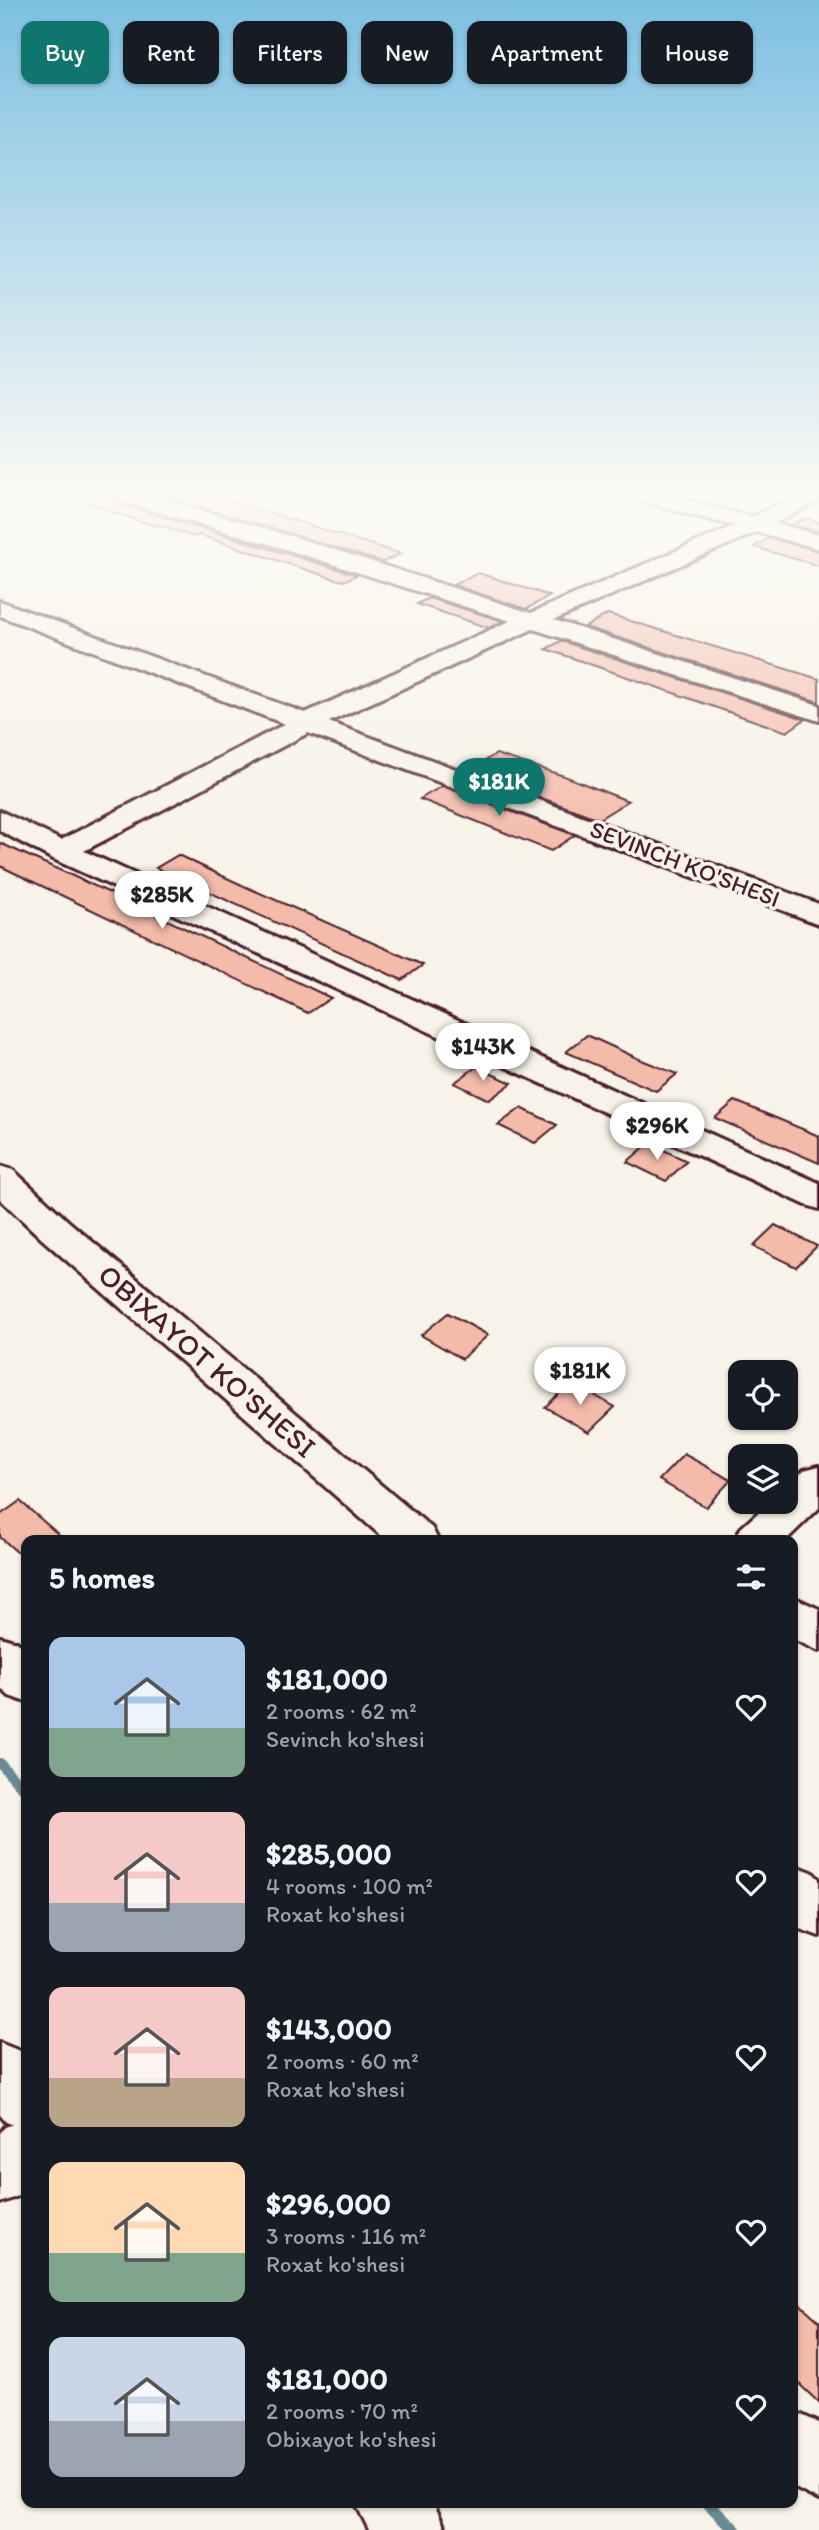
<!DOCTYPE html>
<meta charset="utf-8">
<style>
body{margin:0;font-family:Itim,sans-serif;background:#242831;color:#f1f3f6;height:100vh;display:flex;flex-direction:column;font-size:26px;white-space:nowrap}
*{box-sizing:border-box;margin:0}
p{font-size:23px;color:#9ea1a6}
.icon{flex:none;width:38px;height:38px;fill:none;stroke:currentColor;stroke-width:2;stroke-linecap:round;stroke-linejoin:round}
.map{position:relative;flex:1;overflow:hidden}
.sheet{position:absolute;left:21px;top:1535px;width:777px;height:973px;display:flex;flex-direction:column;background:#171b24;border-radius:14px;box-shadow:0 2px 5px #0004}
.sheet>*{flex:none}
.guide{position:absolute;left:21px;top:21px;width:777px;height:63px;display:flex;gap:14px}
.tools{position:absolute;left:728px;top:1360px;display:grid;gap:14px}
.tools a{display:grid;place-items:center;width:70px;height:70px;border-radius:14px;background:#171b24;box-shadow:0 2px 5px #0004;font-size:35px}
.price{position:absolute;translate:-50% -60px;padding:0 16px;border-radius:24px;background:#fff;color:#222;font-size:23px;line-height:46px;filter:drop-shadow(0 2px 4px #0008)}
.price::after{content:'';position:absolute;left:50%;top:42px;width:21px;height:16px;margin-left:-10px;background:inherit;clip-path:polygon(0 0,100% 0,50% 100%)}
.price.selected{background:#0f766e;color:#fff}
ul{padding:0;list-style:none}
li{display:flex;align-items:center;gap:21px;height:175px;padding:0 28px}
li span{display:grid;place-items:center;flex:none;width:196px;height:140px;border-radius:14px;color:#555}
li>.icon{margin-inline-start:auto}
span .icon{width:84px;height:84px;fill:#fffc;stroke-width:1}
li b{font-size:30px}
h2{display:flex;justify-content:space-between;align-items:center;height:84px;padding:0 28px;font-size:30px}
.chip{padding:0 24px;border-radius:14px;background:#171b24;box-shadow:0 2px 5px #0004;font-size:24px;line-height:63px}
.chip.selected{background:#0f766e;color:#fff}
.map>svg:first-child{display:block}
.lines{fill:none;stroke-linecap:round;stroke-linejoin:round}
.stream-far1{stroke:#6a8a93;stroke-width:10}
.stream{stroke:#6a8a93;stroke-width:12}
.building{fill:#f4bbab;stroke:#4a1f2b;stroke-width:2}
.minor-casing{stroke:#4a1f2b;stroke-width:6}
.highway-casing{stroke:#4a1f2b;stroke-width:6}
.minor{fill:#f7f3e8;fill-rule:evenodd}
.highway{fill:#f7f3e8;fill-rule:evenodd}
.labels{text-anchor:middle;stroke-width:7;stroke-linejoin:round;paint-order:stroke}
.far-street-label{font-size:24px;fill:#4a1f2b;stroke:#f7f3e8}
.street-label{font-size:30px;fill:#4a1f2b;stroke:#f7f3e8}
</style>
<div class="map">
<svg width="819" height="2530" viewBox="0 0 819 2530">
<rect width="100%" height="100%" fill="#f7f3e8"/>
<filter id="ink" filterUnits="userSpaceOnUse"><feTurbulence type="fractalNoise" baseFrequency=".0143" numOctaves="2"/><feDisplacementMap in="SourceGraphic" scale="14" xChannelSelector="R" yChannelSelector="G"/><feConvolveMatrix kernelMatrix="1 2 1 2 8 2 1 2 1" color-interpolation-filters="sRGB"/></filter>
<g filter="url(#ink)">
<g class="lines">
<path class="stream-far1" d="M0 1763 26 1792"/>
<path class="stream" d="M707 2502 735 2530"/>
</g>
<g class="building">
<path d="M77 496H115L120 504 357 575 344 581 335 579 199 535 194 537 157 524 154 526 77 500Z"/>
<path d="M161 496H215L401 554 383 562Z"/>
<path d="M805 518 819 522V532L792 525Z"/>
<path d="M769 538 819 551V566L754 547Z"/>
<path d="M478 573 550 596 526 609 453 585Z"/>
<path d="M429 598 503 621 489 628 417 604Z"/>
<path d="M608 614 819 679V702L585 627Z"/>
<path d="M561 641 805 719 787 732 546 649Z"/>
<path d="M496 754 564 776 628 801 599 819 468 771Z"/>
<path d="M442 786 575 835 551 851 420 799Z"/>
<path d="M0 843 119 897 331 998 308 1013 0 866Z"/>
<path d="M178 855 244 886 423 965 402 980 156 868Z"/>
<path d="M587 1035 639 1059 677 1074 656 1091 566 1052Z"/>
<path d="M476 1067 512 1083 489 1100 454 1083Z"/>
<path d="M735 1101 819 1136V1163L715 1118Z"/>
<path d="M521 1108 557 1125 535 1143 498 1125Z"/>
<path d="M649 1143 687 1161 666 1181 627 1162Z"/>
<path d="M775 1225 817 1246 796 1267 753 1246Z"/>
<path d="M448 1313 488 1335 462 1359 421 1335Z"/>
<path d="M571 1382 615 1407 589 1432 545 1407Z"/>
<path d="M684 1454 731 1480 706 1507 659 1480Z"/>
<path d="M20 1501 65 1540H26V1560L0 1537V1515Z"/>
<path d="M793 2298 819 2321V2403L793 2378Z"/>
</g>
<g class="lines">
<defs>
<g id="minor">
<path d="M118 496H152L301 539 531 613 734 526 640 501 637 496H672L752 517 796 496H819V501L775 523 819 535V549L757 532 554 620 819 705V721L533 629 329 722 819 904V924L308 733 84 851 819 1183V1209L806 1205 51 858 0 831V811L61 840 285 724 0 616V601L305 713 510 621 285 549 121 501Z"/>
<path d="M0 1166 13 1170 68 1221 432 1528 438 1540H386L42 1239 0 1199Z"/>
<path d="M819 1466V1508L786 1540H735L741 1528 770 1502H786V1487L804 1470Z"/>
<path d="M793 1597 819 1609V1651L793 1639Z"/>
<path d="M0 1637 17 1642 26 1652V1702L9 1696 0 1687Z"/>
<path d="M793 1865 812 1872 819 1879V1936L800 1929 793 1922Z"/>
<path d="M26 2119V2189L21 2195 0 2203V2133L5 2127Z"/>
<path d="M793 2411 819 2423V2500L793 2487Z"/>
</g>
<g id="highway">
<path d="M0 2043 20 2051 26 2059V2130L6 2122 0 2115Z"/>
<path d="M355 2502H433L446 2530H369Z"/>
</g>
</defs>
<use href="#minor" class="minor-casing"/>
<use href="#highway" class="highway-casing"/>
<use href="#minor" class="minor"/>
<use href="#highway" class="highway"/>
</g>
</g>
<linearGradient id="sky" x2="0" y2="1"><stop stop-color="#7ec0e2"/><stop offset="0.58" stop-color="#fbfaf5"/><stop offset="1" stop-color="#fbfaf5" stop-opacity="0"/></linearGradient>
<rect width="819" height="850" fill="url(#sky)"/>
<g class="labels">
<g class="far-street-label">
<text transform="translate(685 864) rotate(21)" y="8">SEVINCH KO'SHESI</text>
</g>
<g class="street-label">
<text transform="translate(207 1361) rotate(41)" y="10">OBIXAYOT KO'SHESI</text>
</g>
</g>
</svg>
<div class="tools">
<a><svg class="icon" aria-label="locate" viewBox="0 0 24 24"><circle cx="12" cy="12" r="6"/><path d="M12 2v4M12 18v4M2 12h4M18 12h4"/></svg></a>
<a><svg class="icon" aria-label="layers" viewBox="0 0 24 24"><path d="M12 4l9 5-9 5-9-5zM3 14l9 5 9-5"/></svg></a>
</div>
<b class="price selected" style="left:499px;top:818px">$181K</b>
<b class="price" style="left:162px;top:931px">$285K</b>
<b class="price" style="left:483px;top:1083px">$143K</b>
<b class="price" style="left:657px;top:1162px">$296K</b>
<b class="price" style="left:580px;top:1407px">$181K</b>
<div class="guide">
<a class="chip selected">Buy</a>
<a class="chip">Rent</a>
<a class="chip">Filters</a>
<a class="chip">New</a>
<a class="chip">Apartment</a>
<a class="chip">House</a>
</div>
<section class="sheet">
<h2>5 homes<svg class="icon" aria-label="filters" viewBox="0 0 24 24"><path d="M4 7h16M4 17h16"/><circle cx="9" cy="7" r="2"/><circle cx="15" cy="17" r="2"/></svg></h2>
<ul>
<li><span style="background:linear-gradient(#a9c7e8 65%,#7fa58c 0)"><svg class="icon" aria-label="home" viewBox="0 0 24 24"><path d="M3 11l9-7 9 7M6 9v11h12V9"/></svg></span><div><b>$181,000</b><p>2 rooms · 62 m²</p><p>Sevinch ko'shesi</p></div><svg class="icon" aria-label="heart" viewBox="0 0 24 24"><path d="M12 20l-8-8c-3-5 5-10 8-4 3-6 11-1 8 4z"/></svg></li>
<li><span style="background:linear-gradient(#f6c9c9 65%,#9aa5b1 0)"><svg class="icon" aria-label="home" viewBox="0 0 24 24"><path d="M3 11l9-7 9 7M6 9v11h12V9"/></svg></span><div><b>$285,000</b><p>4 rooms · 100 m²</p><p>Roxat ko'shesi</p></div><svg class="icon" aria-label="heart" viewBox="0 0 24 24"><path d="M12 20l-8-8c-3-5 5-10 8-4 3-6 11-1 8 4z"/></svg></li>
<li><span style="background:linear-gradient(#f6c9c9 65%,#b9a48a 0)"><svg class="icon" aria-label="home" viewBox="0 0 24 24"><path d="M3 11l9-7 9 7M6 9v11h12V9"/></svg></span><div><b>$143,000</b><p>2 rooms · 60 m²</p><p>Roxat ko'shesi</p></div><svg class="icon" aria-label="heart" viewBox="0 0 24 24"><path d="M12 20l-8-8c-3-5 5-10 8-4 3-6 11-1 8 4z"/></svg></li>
<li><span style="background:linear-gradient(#ffd9b3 65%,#7fa58c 0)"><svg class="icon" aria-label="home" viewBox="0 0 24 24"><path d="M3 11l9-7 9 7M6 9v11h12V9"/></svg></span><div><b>$296,000</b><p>3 rooms · 116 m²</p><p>Roxat ko'shesi</p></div><svg class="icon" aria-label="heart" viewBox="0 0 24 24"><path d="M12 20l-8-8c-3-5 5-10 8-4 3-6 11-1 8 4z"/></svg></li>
<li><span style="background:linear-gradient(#c9d6e8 60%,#9aa5b1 0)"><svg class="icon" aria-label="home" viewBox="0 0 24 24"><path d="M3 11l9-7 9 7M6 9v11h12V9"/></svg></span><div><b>$181,000</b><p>2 rooms · 70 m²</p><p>Obixayot ko'shesi</p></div><svg class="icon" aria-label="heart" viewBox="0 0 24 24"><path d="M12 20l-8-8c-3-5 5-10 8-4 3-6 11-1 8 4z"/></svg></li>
</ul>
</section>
</div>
